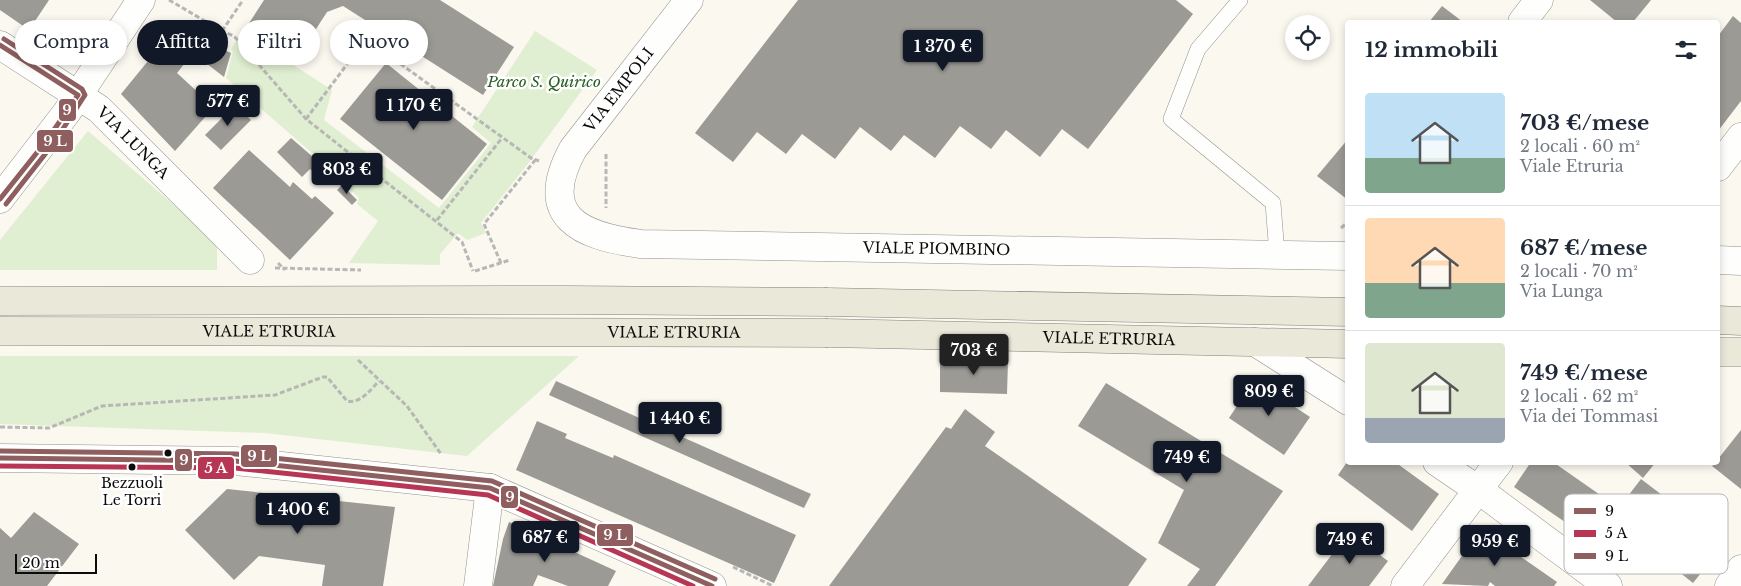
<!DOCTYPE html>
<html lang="it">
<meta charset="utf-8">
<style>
body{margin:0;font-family:"Libre Baskerville",serif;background:#f6f6f7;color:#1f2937;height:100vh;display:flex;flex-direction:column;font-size:19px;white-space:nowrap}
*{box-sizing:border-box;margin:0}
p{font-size:16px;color:#747a83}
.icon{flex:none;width:28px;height:28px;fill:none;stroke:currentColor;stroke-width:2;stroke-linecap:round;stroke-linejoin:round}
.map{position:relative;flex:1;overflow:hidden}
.sheet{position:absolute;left:1345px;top:20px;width:375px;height:445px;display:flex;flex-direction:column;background:#fff;border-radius:5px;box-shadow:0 2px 8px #0003}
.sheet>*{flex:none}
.banner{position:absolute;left:15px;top:20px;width:475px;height:45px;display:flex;gap:10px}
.controls{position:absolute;left:1285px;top:15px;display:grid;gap:10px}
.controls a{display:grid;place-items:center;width:45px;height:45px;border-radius:50%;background:#fff;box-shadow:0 2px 8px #0003;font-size:25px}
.scale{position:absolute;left:15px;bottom:12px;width:82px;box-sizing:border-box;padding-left:5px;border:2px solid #0b0b0b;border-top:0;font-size:14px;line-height:18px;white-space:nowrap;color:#0b0b0b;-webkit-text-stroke:4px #fff;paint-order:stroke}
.price{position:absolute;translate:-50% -42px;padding:0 11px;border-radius:5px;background:#111827;color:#fff;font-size:16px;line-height:32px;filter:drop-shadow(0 1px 2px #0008)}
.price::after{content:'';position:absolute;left:50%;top:30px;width:15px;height:11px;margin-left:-8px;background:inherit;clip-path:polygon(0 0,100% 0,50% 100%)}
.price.current{background:#222;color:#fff}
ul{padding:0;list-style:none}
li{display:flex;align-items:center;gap:15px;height:125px;padding:0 20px}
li+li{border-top:1px solid #e0e1e3}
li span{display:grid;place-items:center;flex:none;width:140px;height:100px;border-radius:5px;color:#555}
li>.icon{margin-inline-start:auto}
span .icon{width:60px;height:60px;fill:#fffc;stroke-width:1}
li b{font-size:21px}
h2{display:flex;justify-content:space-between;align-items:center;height:60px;padding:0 20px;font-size:21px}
.tag{padding:0 18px;border-radius:22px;background:#fff;box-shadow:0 2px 8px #0003;font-size:18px;line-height:45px}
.tag.current{background:#111827;color:#fff}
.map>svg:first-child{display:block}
.green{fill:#e0eed1}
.building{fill:#9c9a95}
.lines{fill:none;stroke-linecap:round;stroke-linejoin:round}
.service-casing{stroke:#93928e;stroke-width:16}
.minor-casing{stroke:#93928e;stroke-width:29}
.tertiary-casing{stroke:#93928e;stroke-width:29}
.primary-casing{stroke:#807f7b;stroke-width:29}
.path{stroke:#b7b7b5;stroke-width:3;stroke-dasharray:5 2.5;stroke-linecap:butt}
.service{stroke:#fefefd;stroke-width:15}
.minor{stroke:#fefefd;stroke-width:28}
.tertiary{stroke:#fefefd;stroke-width:28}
.primary{stroke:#eae8d9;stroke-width:28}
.primary-bridge-casing{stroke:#807f7b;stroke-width:29;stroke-linecap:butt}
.primary-bridge{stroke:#eae8d9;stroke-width:28}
.bus-1-casing{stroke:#fff;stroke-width:9}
.bus-2-casing{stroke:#fff;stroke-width:9}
.bus-3-casing{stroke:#fff;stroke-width:9}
.bus-1{stroke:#8f5e5e;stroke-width:5}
.bus-2{stroke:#b73654;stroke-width:5}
.bus-3{stroke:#8f5e5e;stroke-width:5}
.bus-dot{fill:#0b0b0b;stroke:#fff;stroke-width:2}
.labels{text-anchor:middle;stroke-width:5;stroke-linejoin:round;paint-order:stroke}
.bus-label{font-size:14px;fill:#0b0b0b;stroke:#fff}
.park-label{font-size:15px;font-style:italic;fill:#275e21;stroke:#fff}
.street-label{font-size:15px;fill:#0b0b0b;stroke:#fff}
.key{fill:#fff;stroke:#b6b6b6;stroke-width:1}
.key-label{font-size:14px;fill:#0b0b0b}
.line-badge{stroke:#fff;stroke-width:2}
.badge-label{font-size:14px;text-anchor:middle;font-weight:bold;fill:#fff}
</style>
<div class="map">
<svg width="1741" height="586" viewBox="0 0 1741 586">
<rect width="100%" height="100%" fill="#faf8ef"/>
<g class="green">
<path d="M535 31 597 70 527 165 481 223 486 233 467 240 458 233 440 254V265L349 263 378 221 357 204 359 198 319 159 226 78 233 51 231 49 242 32 332 90 324 120 439 208 491 143 472 127Z"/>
<path d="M88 131 217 242V270H0V240Z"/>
<path d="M0 356H579L467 456 265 433 0 424Z"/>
</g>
<g class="building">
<path d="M0 0H49L29 30 0 10Z"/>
<path d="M264 0H440L514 47 483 95 343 6 327 12 294 63 244 31Z"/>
<path d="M798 0H1176L1193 14 1088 149 1062 129 1040 157 1006 130 991 149 960 126 935 158 904 135 891 151 860 127 835 159 802 134 786 154 757 132 733 162 695 133Z"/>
<path d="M1590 0H1651L1633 22H1617Z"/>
<path d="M1442 6 1463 22H1429Z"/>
<path d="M1733 16 1741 23V101L1718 131V36Z"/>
<path d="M184 23 201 39 231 53 224 77 193 53 177 73 214 107 175 151 121 94 170 34 174 37Z"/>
<path d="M386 63 487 144 442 200 340 119Z"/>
<path d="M235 105 251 120 221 150 205 135Z"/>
<path d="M291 138 335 176 327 184 310 169 302 177 277 152Z"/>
<path d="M1348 139V200L1317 176Z"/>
<path d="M249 150 290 187 293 182 312 199 315 196 334 213 290 260 213 188Z"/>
<path d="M342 185 357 200 352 205 337 190Z"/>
<path d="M940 359 1008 361 1007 394 940 392Z"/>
<path d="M1254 380 1310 417 1284 455 1229 418Z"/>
<path d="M556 381 811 494 804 508 549 395Z"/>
<path d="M1106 383 1283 491 1215 586H1187L1200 569 1158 543 1184 490 1078 426Z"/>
<path d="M965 409 995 432 985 446 1147 559 1128 586H829L946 427 951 429Z"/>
<path d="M537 421 567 434 565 438 613 458 614 455 796 535 774 583 516 470Z"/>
<path d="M1741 430V489L1712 466 1718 462V459Z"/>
<path d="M1347 462H1395L1439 494 1412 531 1338 475Z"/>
<path d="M1531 462H1553L1606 499 1581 533 1514 487Z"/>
<path d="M1625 462H1656L1643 478Z"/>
<path d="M1641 479 1725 543 1693 583 1644 544 1632 560 1598 535Z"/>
<path d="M227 489 395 507 383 586H322L325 565 259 556 234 580 185 530Z"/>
<path d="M34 512 79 544 47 586H0V528L11 538Z"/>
<path d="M509 522 616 571 608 586H568L538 575 533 586H493L503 539Z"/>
<path d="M1481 529 1557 582 1554 586H1495L1490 582 1488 586 1442 584Z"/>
<path d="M1349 532 1388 561 1369 586H1308Z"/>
</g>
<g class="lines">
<defs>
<path id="service" d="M1240 0 1198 49 1171 119 1273 203 1277 254"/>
<g id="minor">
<path id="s1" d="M689 0 573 149C536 217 580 236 641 244L1348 256"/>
<path d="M1522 22 1539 0"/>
<path id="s2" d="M0 45 99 109 250 260"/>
<path d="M1718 167 1741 137"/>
<path d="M0 199 67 112 141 0"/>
<path d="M1255 342 1348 401"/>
<path d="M0 458 235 461 490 488 712 586"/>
<path d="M1437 462 1487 496 1608 586"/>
<path d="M478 586 490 488"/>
<path d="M1405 586 1499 462"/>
<path d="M1729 586 1741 569"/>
</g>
<path id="tertiary" d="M1718 260 1741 261"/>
<g id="primary">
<path d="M827 302 1348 312"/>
<path d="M1718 320 1741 321"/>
<path id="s3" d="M828 333 1348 344"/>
<path d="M1718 352H1741"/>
</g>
</defs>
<use href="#service" class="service-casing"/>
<use href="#minor" class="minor-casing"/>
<use href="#tertiary" class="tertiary-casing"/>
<use href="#primary" class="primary-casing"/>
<g class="path">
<path d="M169 0 222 31 234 36 306 119 462 242 473 271"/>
<path d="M222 31 243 0"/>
<path d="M64 54 85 30"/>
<path d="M306 119 366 39 531 158 539 161"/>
<path d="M606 154V208"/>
<path d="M437 220 502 138"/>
<path d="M1341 228 1348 222"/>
<path d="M278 263 285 270"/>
<path d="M501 263 484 224 536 159"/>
<path d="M275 268 361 270"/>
<path d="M475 271 510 260"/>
<path d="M358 360 407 406 441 454"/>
<path d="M0 427 49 428 102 406 275 395 323 377H327L347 401C361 404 371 389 379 381"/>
<path d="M733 567 773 586"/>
</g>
<use href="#service" class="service"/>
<use href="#minor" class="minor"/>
<use href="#tertiary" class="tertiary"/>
<use href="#primary" class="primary"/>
<defs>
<g id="primary-bridge">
<path d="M0 301 570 300 827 302"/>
<path id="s4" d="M0 331 828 333"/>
</g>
</defs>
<use href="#primary-bridge" class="primary-bridge-casing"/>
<use href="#primary-bridge" class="primary-bridge"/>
<defs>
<g id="bus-1">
<path d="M0 45 78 95 47 140 0 199"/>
<path d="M0 458 235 461 490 488 712 586"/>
</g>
<path id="bus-2" d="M0 466 235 468 488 495 693 586"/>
<g id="bus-3">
<path d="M4 39 82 89 85 95 53 144 6 204"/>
<path d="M0 451 236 454 492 481 715 579"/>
</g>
</defs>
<use href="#bus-1" class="bus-1-casing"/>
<use href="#bus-2" class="bus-2-casing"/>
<use href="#bus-3" class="bus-3-casing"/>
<use href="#bus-1" class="bus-1"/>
<use href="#bus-2" class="bus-2"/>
<use href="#bus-3" class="bus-3"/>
</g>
<g class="bus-dot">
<circle cx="168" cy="453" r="4.5"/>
<circle cx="132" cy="467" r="4.5"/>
</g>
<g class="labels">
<g class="bus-label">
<text x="132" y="488">Bezzuoli<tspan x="132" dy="17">Le Torri</tspan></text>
</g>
<g class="park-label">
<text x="544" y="87">Parco S. Quirico</text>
</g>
<g class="street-label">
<text transform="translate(619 90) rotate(-52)" y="5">VIA EMPOLI</text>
<text dy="5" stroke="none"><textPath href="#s2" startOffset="166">VIA LUNGA</textPath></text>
<text dy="5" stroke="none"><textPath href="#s1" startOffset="636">VIALE PIOMBINO</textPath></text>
<text dy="5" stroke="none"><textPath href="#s4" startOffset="269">VIALE ETRURIA</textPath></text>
<text dy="5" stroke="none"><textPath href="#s4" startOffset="674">VIALE ETRURIA</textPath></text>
<text dy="5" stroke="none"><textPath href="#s3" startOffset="281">VIALE ETRURIA</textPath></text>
</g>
</g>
<rect x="1564" y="494" width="164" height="80" rx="8" class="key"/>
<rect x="1574" y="508" width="22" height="6" fill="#8f5e5e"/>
<rect x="1574" y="530" width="22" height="7" fill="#b73654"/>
<rect x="1574" y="553" width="22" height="6" fill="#8f5e5e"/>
<g class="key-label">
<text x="1605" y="516">9</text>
<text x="1605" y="538">5 A</text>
<text x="1605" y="561">9 L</text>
</g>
<g class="line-badge">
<rect x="58" y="98" width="19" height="24" rx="5" fill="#8f5e5e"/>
<rect x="36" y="129" width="38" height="24" rx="5" fill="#8f5e5e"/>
<rect x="240" y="444" width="38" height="24" rx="5" fill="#8f5e5e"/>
<rect x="174" y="448" width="19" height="24" rx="5" fill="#8f5e5e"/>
<rect x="197" y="456" width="38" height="24" rx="5" fill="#b73654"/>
<rect x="500" y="485" width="19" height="24" rx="5" fill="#8f5e5e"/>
<rect x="596" y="523" width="38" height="24" rx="5" fill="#8f5e5e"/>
</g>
<g class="badge-label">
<text x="67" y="115">9</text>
<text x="55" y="146">9 L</text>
<text x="259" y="461">9 L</text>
<text x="184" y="465">9</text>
<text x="216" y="473">5 A</text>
<text x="510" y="502">9</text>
<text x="615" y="540">9 L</text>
</g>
</svg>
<div class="controls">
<a><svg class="icon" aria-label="locate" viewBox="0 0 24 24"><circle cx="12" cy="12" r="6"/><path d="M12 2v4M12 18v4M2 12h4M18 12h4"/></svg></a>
</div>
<div class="scale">20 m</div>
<b class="price" style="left:943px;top:72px">1 370 €</b>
<b class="price" style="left:228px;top:127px">577 €</b>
<b class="price" style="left:414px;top:131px">1 170 €</b>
<b class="price" style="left:347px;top:195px">803 €</b>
<b class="price current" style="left:974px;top:376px">703 €</b>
<b class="price" style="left:1269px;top:417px">809 €</b>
<b class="price" style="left:680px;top:444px">1 440 €</b>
<b class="price" style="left:1187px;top:483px">749 €</b>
<b class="price" style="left:298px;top:535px">1 400 €</b>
<b class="price" style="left:545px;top:563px">687 €</b>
<b class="price" style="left:1350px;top:565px">749 €</b>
<b class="price" style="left:1495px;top:567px">959 €</b>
<div class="banner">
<a class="tag">Compra</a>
<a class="tag current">Affitta</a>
<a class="tag">Filtri</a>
<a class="tag">Nuovo</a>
</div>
<section class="sheet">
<h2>12 immobili<svg class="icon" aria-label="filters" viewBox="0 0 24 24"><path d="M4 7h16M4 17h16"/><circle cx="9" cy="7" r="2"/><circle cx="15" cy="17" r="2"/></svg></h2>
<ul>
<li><span style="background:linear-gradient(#bfe0f5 65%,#7fa58c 0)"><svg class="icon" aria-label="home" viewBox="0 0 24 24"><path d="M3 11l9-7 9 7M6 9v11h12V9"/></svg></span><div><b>703 €/mese</b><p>2 locali · 60 m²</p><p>Viale Etruria</p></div></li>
<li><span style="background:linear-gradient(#ffd9b3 65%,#7fa58c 0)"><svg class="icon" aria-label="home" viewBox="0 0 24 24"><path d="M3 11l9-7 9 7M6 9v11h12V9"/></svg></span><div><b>687 €/mese</b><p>2 locali · 70 m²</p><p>Via Lunga</p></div></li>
<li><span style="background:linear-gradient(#dfe7d0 75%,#9aa5b1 0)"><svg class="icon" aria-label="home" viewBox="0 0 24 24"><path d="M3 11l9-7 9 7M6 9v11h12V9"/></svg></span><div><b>749 €/mese</b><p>2 locali · 62 m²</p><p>Via dei Tommasi</p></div></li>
</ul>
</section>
</div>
